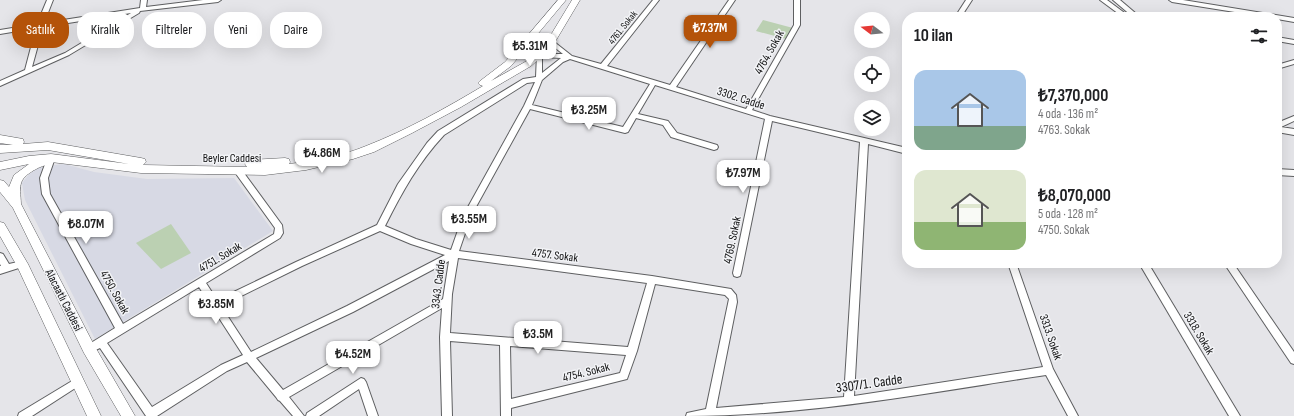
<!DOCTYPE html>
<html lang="tr">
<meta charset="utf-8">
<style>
body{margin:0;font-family:"Sofia Sans Condensed",sans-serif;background:#f6f6f6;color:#202124;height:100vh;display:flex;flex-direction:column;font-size:15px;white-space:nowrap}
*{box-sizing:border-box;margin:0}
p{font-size:13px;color:#757577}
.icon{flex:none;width:22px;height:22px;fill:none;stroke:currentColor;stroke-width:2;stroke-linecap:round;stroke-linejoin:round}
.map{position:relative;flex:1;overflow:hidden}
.drawer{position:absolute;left:902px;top:12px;width:380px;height:256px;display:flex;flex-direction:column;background:#fff;border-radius:16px;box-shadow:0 4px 16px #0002}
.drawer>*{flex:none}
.banner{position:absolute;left:12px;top:12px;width:380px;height:36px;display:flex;gap:8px}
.needle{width:26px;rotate:286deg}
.tools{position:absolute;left:854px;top:12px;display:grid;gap:8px}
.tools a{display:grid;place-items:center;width:36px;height:36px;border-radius:50%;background:#fff;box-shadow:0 4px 16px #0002;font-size:20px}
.price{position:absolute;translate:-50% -34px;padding:0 9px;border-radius:8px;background:#fff;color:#222;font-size:13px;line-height:26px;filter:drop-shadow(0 1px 2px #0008)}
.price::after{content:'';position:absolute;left:50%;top:24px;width:12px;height:9px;margin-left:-6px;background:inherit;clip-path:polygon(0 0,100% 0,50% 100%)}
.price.current{background:#b45309;color:#fff}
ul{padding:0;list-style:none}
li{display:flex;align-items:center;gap:12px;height:100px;padding:0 12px}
li span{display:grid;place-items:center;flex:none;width:112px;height:80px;border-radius:12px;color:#555}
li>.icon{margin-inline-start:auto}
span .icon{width:48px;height:48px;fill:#fffc;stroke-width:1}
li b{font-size:17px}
h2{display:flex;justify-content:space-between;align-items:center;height:48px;padding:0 12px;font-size:17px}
.chip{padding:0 14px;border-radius:16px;background:#fff;box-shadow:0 4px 16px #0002;font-size:14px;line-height:36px}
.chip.current{background:#b45309;color:#fff}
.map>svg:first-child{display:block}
.built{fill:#d7d9e4}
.green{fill:#bbd0b2}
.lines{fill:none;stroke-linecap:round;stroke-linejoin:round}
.minor-casing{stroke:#5e5f61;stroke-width:2}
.major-casing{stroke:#5e5f61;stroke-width:1}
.minor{fill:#fff;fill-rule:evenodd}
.major{fill:#fff;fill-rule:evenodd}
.labels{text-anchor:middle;stroke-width:3;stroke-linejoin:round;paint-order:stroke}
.far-street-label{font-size:10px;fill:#121213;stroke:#f2f3f6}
.street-label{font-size:12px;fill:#121213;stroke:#f2f3f6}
.near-street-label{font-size:14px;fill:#121213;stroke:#f2f3f6}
</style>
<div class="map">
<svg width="1294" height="416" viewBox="0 0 1294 416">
<rect width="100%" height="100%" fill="#e5e5e9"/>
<path class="built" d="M64 164 94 172 147 179 234 178 273 231 95 339 25 200 22 183 29 174 40 167Z"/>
<g class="green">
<path d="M763 20 793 28 786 39 756 31Z"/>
<path d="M171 224 191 253 161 269 136 243Z"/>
</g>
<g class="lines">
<defs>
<g id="minor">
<path d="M47 0H53L44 23 140 8 141 0H147L146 7 203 0H221L218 2 140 11 139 13 69 55 0 86V81L25 70 36 28 0 34V30L37 24ZM131 13 65 53 32 67 43 27Z"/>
<path d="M653 0H659L607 66 670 85 729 0H735L676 87 746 109 794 25V0H800V25L752 110 770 116 907 148V154L868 144 854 396 1043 367 1008 263H1016L1053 369 1078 416H1068L1046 375C927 393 807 416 686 416L687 413 706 409 729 299 725 295 655 284 637 351 627 379 511 408V416H501L500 345 450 341 452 416H442L440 337 442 308 289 397 304 416H293L280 401 278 400 276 397 247 362 227 371 157 416H146L100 348 89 353 86 352 84 349 86 346 115 328 42 194 40 178 48 156 51 155 55 158 48 178 50 194 123 324 274 234 275 228 234 171 235 169H241L282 225 283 233 280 238 206 283 217 300 296 262 377 225 398 184 427 143 438 131 523 79 536 77 537 54H563L549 43V41H553L572 56 601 64ZM542 57 561 58 542 73ZM570 59 650 84 623 127 532 105 542 80 563 62ZM535 82 524 106 463 216 451 250 416 239 385 226C402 192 418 163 444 135L527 83ZM655 85 765 119 733 273 734 276 737 277 740 276 741 273 772 121 860 142 844 397 716 408 737 302 736 295 731 289 652 276 459 251 471 216 530 109 625 133 628 132 636 118 663 125 671 137 714 150 717 149 718 147 717 145 677 133 668 121 638 114ZM380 231 411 244 445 255 347 306 251 352 221 306 302 266ZM458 258 647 283 628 347 450 333 452 294ZM449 261 443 299 283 390 256 358 353 312ZM199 287 243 355 221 365 152 407 107 343ZM510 346 626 355 620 373 511 399Z"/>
<path d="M966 0H972L961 17H955Z"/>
<path d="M1100 0H1107L1130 17H1123Z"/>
<path d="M1113 0H1120L1140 17H1133Z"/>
<path d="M1169 0H1183L1294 18V22L1277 19V17H1266L1172 2Z"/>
<path d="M1277 37 1294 40V44L1277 41Z"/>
<path d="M1294 60V64L1277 69V65Z"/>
<path d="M1294 116V121L1281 127 1294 129V135L1277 132V123Z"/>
<path d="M1277 169 1294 170V176L1277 175Z"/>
<path d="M0 253 3 254 9 264 22 261 25 262 26 264 25 266 0 274V266H1L0 264Z"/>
<path d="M1139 263H1148L1240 416H1229Z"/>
<path d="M1224 263H1233L1294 352V364L1291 363Z"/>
<path d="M77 378 80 379 82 382 80 385 32 416H18L19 413Z"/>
<path d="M361 378 364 379 366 382 378 416H368L359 389 319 416H306L307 413Z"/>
</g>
<g id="major">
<path d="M558 0H566L511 66 491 81 525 62 546 43 572 0H580L552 47 531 66 461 107 412 133 374 152 353 159 306 170 265 175 141 173 51 162H48C46 166 42 166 38 168 17 179 20 184 21 204L94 345 135 416H121L84 353 13 208 0 192V180L4 181 9 187 14 175 29 164 0 170V162L29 156 51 154 129 164 48 150 0 153V145H13L0 143V135L23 139 24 142 23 144 48 142 141 158 145 159 146 162 143 165 247 167 245 164 246 161 250 160 285 158 289 159 290 162 289 164C315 161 342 156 366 146 407 130 446 108 483 86L480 85 478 83 480 81 505 62Z"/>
<path d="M0 222 4 223 28 264 101 416H87L17 266 0 236Z"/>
</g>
</defs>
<use href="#minor" class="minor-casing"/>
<use href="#major" class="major-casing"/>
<use href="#minor" class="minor"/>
<use href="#major" class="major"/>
</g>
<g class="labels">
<g class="far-street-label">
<text transform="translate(622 27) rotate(-51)" y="4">4761. Sokak</text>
</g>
<g class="street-label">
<text transform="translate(769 52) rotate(-61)" y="4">4764. Sokak</text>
<text transform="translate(741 98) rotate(18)" y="4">3302. Cadde</text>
<text x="232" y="162">Beyler Caddesi</text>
<text transform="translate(732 240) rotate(-78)" y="4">4769. Sokak</text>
<text transform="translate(555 255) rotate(7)" y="4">4757. Sokak</text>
<text transform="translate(220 257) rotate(-31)" y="4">4751. Sokak</text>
<text transform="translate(438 284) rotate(-83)" y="4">3343. Cadde</text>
<text transform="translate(115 292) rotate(61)" y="4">4750. Sokak</text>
<text transform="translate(64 300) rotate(63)" y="4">Alacaatlı Caddesi</text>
<text transform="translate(1199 333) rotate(59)" y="4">3318. Sokak</text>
<text transform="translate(1051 337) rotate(71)" y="4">3313. Sokak</text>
<text transform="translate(586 372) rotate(-14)" y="4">4754. Sokak</text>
</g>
<g class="near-street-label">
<text transform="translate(869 383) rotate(-8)" y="5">3307/1. Cadde</text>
</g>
</g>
</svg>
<div class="tools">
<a><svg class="needle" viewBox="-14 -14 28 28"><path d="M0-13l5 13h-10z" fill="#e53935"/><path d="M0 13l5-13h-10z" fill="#757577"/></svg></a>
<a><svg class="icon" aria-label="locate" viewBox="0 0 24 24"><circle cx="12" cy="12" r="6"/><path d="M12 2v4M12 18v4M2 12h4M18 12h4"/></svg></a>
<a><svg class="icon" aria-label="layers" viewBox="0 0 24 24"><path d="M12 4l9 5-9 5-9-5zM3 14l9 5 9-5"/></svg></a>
</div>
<b class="price current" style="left:710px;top:49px">₺7.37M</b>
<b class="price" style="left:530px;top:67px">₺5.31M</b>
<b class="price" style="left:589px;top:131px">₺3.25M</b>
<b class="price" style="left:322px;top:174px">₺4.86M</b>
<b class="price" style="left:743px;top:194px">₺7.97M</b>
<b class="price" style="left:469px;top:240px">₺3.55M</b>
<b class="price" style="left:86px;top:245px">₺8.07M</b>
<b class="price" style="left:216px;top:325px">₺3.85M</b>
<b class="price" style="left:538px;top:355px">₺3.5M</b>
<b class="price" style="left:353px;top:375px">₺4.52M</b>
<div class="banner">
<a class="chip current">Satılık</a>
<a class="chip">Kiralık</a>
<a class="chip">Filtreler</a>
<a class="chip">Yeni</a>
<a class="chip">Daire</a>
</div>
<section class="drawer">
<h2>10 ilan<svg class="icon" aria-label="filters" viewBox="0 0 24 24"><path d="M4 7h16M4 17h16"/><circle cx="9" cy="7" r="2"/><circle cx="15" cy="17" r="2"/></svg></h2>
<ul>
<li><span style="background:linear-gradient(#a9c7e8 70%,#7fa58c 0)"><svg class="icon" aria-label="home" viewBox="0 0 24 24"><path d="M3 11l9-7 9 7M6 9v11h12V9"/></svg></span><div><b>₺7,370,000</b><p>4 oda · 136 m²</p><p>4763. Sokak</p></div></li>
<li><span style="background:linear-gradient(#dfe7d0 65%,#8fb573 0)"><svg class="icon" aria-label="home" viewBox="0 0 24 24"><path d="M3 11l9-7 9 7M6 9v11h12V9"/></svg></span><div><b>₺8,070,000</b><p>5 oda · 128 m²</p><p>4750. Sokak</p></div></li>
</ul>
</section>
</div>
